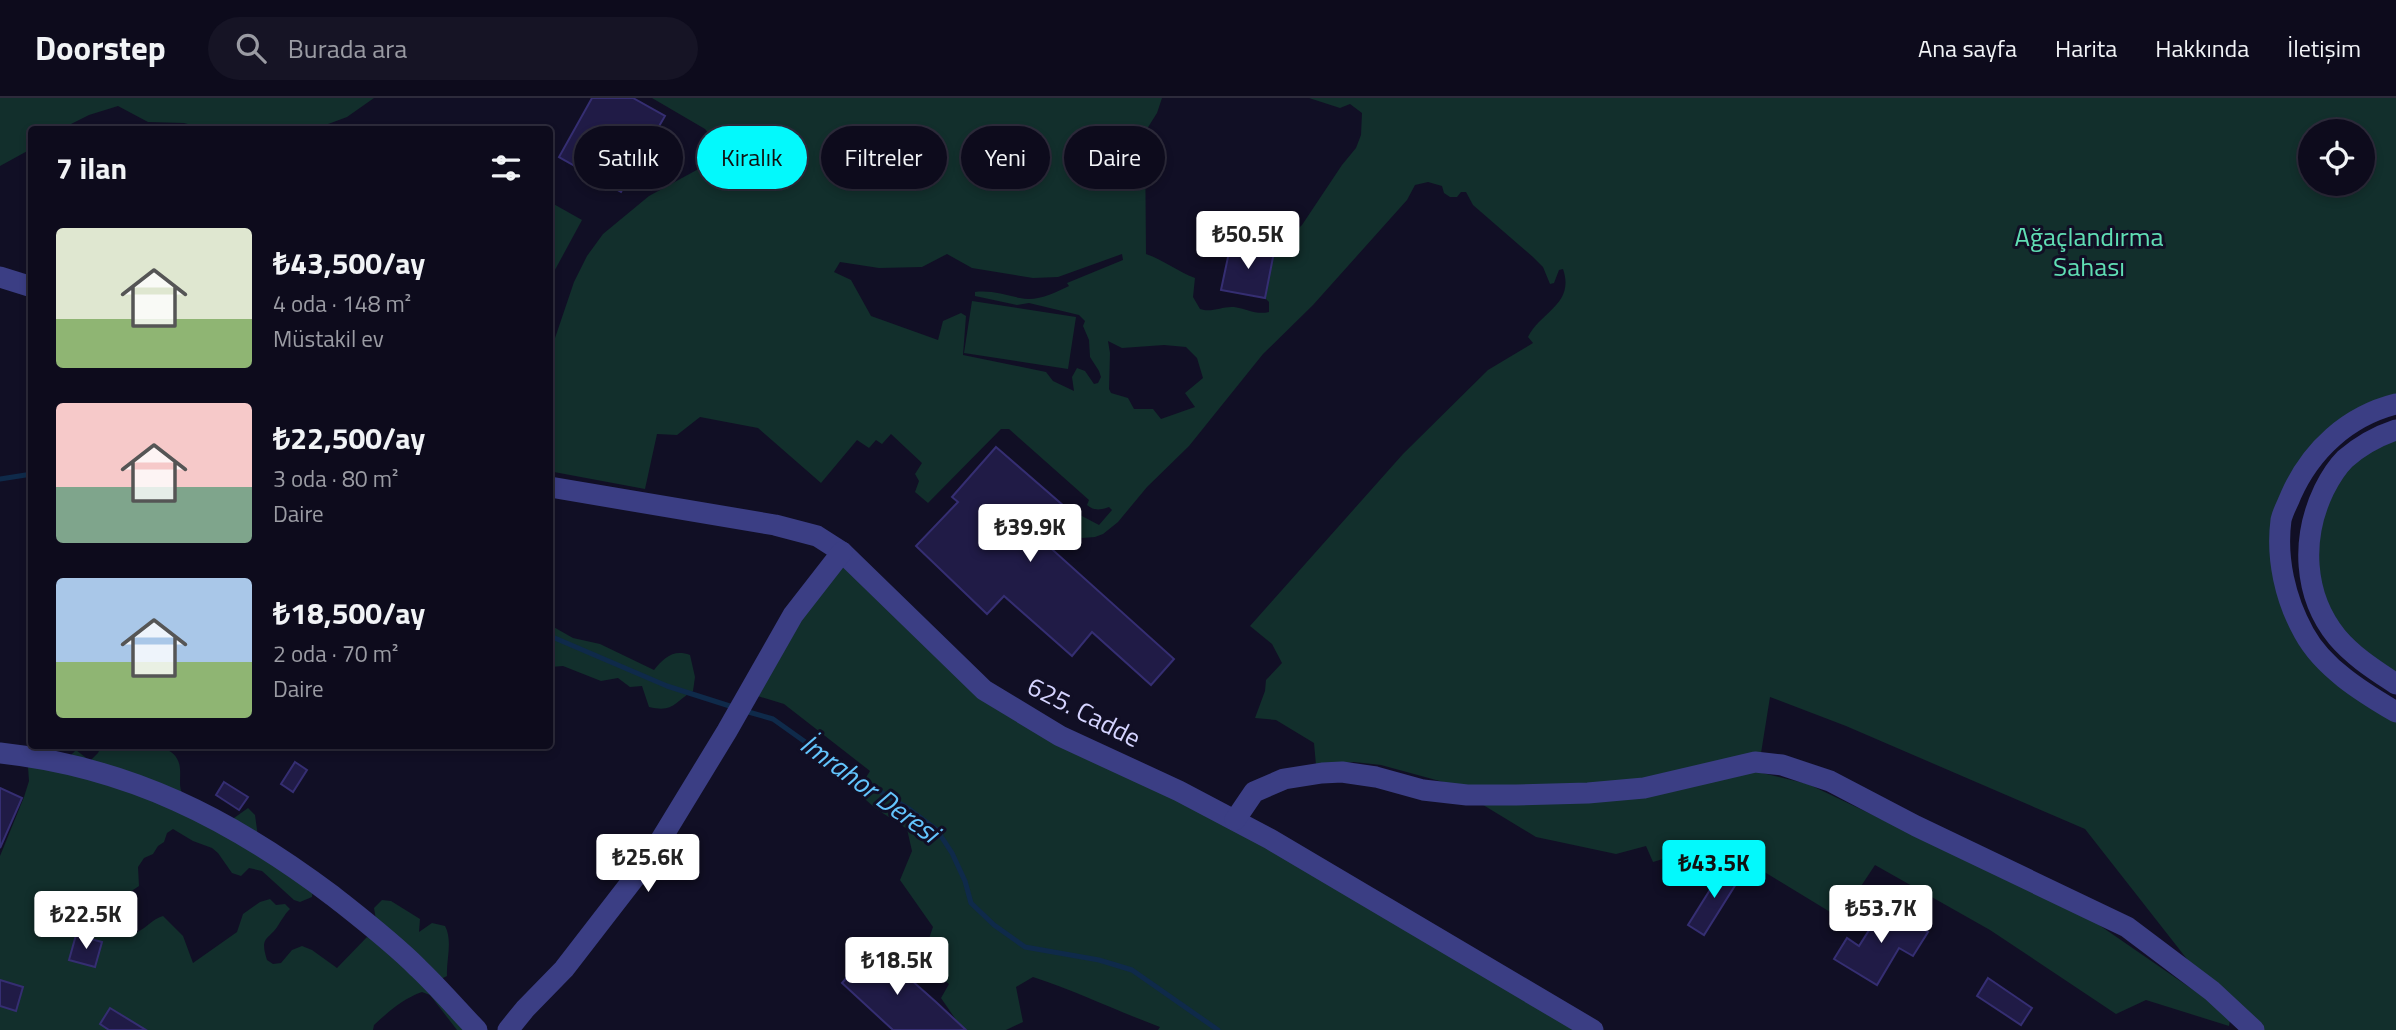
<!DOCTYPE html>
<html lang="tr">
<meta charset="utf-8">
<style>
body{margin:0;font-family:"Titillium Web",sans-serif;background:#161425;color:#f1f3f6;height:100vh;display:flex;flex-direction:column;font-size:26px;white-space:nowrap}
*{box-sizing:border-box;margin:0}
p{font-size:23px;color:#9a9ba3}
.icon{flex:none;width:38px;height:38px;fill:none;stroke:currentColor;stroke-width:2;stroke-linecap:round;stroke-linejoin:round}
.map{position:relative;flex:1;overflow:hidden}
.panel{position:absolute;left:28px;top:28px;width:525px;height:623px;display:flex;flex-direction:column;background:#0d0b1c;border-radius:7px;box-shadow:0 4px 10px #0003,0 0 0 2px #2d2b3b}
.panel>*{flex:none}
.banner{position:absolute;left:574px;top:28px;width:665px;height:63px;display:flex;gap:14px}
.fabs{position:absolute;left:2298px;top:21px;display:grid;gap:14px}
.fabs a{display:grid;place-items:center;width:77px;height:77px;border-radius:50%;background:#0d0b1c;box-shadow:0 4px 10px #0003,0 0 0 2px #2d2b3b;font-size:35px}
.price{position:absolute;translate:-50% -60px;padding:0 16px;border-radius:7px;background:#fff;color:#222;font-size:23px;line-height:46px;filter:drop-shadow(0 2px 4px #0008)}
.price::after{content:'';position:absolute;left:50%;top:42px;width:21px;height:16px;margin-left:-10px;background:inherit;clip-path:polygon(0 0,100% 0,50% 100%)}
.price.selected{background:#03f9fc;color:#111}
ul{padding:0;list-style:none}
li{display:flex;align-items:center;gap:21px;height:175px;padding:0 28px}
li span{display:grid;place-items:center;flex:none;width:196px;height:140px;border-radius:7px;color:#555}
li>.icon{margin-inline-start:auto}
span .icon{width:84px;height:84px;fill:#fffc;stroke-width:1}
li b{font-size:30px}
h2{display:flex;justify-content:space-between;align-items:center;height:84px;padding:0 28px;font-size:30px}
.chip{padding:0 24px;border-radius:32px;background:#0d0b1c;box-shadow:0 4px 10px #0003,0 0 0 2px #2d2b3b;font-size:24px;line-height:63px}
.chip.selected{background:#03f9fc;color:#111}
header{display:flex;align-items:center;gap:42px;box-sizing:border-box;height:98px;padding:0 35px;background:#0d0b1c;border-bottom:2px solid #2d2b3b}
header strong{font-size:33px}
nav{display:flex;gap:38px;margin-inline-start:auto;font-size:24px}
.search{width:490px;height:63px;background:#161425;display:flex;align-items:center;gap:18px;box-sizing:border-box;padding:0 24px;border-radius:38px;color:#9a9ba3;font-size:26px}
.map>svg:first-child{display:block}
.green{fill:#122f2c;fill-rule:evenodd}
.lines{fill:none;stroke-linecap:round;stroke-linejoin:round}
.stream{stroke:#0f2a4a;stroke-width:5}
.building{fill:#201b46;stroke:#352e72;stroke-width:2}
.minor{stroke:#3b3e84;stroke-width:21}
.labels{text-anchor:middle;stroke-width:6;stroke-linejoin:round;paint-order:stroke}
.park-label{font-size:26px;fill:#60deb4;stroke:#110f25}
.street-label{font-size:26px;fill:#d5d4ff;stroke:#110f25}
.water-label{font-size:28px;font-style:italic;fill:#63c4fd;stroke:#110f25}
</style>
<header>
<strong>Doorstep</strong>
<div class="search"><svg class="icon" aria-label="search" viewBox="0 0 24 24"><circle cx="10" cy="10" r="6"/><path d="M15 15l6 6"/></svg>Burada ara</div>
<nav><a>Ana sayfa</a><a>Harita</a><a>Hakkında</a><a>İletişim</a></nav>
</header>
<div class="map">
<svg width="2396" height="932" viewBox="0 0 2396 932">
<rect width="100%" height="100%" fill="#110f25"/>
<g class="green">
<path d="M0 0H374L347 19 312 32 207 31 184 25 148 24 118 8 89 17 61 31 32 32 31 51 0 68Z"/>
<path d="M652 0H1162L1157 15 1145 34 1146 156C1164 162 1178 174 1195 180L1193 199 1200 211C1212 215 1222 208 1234 209 1247 211 1256 217 1269 214V204L1265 200 1274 154 1302 127 1342 67 1356 50 1361 37 1362 15 1350 6 1340 10 1309 0H2396V306L2345 328 2282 419 2304 536 2396 614V932H2254L2212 893 2085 731 1846 628 1770 599 1758 674 1808 686 2089 820 2218 909 2230 922 2229 928 2146 902 2116 916 1990 832 1875 767 1840 820 1717 745 1653 764 1646 748 1616 756 1536 739 1447 685 1381 667 1354 664 1316 667 1314 645 1276 622 1255 620 1265 593 1266 582 1282 565 1272 546 1250 528 1403 356 1488 272 1533 245 1528 239C1541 213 1575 206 1563 171L1559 172 1554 185 1550 186 1543 169 1533 159 1473 107 1466 94H1461L1457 99H1450L1444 95 1442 88 1428 84 1415 87 1407 102 1313 207 1263 256 1189 348 1147 389 1118 424 1103 436 1095 439 1082 440 1064 431 1080 417 1099 427 1112 412 1109 409C1101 412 1094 413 1087 407L1089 402 1009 331H1001L928 405 915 394 919 383 915 376 922 365 891 336 882 346 876 342 869 350 857 342 821 385 758 330 700 319 677 337 657 336 645 391 554 374 550 338V272L553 246 574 184 587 158 603 136 649 98 704 68 716 45 705 31ZM2310 33H2362V86H2310ZM947 156 972 170 1033 180 1058 179 1122 156 1123 162 1067 185 1069 188C1054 195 1037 204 1020 200 1005 197 991 192 975 194V198L1017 207 1029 205 1079 217 1085 223 1083 228 1089 242 1090 259 1099 273 1101 279 1098 285 1094 286 1085 273 1077 270 1072 279 1074 293 1053 283 1046 274 963 257 966 218 961 215 943 223 938 242 871 218 851 182 834 174 840 164 879 170 922 169ZM1108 243 1122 250 1164 247 1186 249 1197 260 1203 280 1185 295 1195 309 1161 321 1153 311H1134L1128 300 1111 295 1109 291 1110 255Z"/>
<path d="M550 104 582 122 550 181Z"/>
<path d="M972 203 1076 219 1068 271 964 255Z"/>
<path d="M2396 332V586L2322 515 2312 424 2364 348Z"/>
<path d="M842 454 984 592 1189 697 1593 932H1158L1160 929C1117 913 1076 893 1033 879L1016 889 1023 924 1006 932H963L941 900 949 886 926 868 925 852 933 829 900 782 912 753 907 731 875 710 857 694 870 673 784 606 748 595Z"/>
<path d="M550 527 573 540 600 546 654 572C664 560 673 551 690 557L695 579 693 593C674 604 674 615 649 609L642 588 630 589 618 580 601 583 563 568 550 569Z"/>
<path d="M101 648C125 648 178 638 180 671 181 682 177 693 187 701 200 712 220 719 235 727L234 720 248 710 255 717 258 739 313 789 312 799 300 804 294 802 262 773 249 770 241 778 232 775 218 755 212 750 193 743 173 731 167 735 164 744 158 748 153 756 144 760 138 769 139 788 127 796 123 814 126 822 118 832 124 837C145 836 147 823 163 818L183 838 193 865 237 834 243 816 260 804 270 801 276 807 285 806 290 811C285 816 283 820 279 826 269 843 259 837 267 862L273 866 281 865 292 852 302 848 312 852 337 870 367 839 374 842 376 822 374 810 382 802 391 803 420 821 419 834 432 825 445 828C453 843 446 862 447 878L441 881 468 932H457L430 897 422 894C404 900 388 914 374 927L373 932H0V758L24 699 29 683 28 669 67 661 76 652 90 663 98 655Z"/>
</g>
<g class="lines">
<g class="stream">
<path d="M0 381 32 376"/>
<path d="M550 538 667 588 736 610"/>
<path d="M745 613 773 621 846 673 909 711 937 732 952 755 965 783 971 805 994 827 1025 849 1099 862 1132 872 1218 932"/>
</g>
</g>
<g class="building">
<path d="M592 0H633L665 18 621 94 559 59Z"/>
<path d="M1231 145 1274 154 1265 200 1221 192Z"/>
<path d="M996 349 1072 415 1045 445 1174 561 1151 587 1092 534 1072 558 1004 498 987 516 916 448 958 404 952 399Z"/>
<path d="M295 664 307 672 293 694 281 686Z"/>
<path d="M224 684 248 699 239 712 216 697Z"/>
<path d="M0 690 22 700 0 750Z"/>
<path d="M1725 768 1741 778 1704 837 1688 827Z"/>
<path d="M1885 807 1928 834 1913 858 1899 850 1877 887 1834 861 1847 840 1859 848Z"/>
<path d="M76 837 102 844 95 869 69 862Z"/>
<path d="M874 849 936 904 966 932H893L842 885Z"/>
<path d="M1988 880 2032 910 2021 927 1977 898Z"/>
<path d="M0 882 23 889 16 913 0 908Z"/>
<path d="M110 910 146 932H109L100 926Z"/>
</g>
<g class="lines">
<g class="minor">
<path d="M0 179 32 189"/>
<path d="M2396 306C2348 318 2311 352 2291 397 2288 405 2283 413 2281 422 2276 460 2285 501 2304 535 2323 570 2362 594 2396 614"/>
<path d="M2396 332C2378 338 2360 348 2345 361 2336 370 2329 382 2324 392 2301 440 2303 497 2337 539 2354 559 2375 572 2396 586"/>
<path d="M550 389 775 427 817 438 842 454 984 592 1060 638 1179 693 1270 741 1593 932"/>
<path d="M0 655C129 669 231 721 333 798 362 821 392 844 418 870 439 890 457 911 477 932"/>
<path d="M1235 722 1254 694 1284 681 1322 675 1342 674 1376 679 1423 692 1467 697H1516L1588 695 1644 690 1755 664 1782 667 1830 683 1916 728 2127 829 2212 893 2254 932"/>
<path d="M508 932 525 911 564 871 649 761 727 633 793 517 842 454"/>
</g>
</g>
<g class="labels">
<g class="park-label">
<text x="2089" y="148">Ağaçlandırma<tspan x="2089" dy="30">Sahası</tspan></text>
</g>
<g class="street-label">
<text transform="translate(1084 614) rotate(27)" y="9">625. Cadde</text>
</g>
<g class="water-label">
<text transform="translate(870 690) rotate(36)" y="10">İmrahor Deresi</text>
</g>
</g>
</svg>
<div class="fabs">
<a><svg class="icon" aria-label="locate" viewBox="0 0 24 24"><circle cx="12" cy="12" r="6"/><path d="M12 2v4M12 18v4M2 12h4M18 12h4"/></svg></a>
</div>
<b class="price" style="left:1248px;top:173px">₺50.5K</b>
<b class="price" style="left:1030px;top:466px">₺39.9K</b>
<b class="price" style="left:648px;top:796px">₺25.6K</b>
<b class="price selected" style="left:1714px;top:802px">₺43.5K</b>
<b class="price" style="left:1881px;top:847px">₺53.7K</b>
<b class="price" style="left:86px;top:853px">₺22.5K</b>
<b class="price" style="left:897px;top:899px">₺18.5K</b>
<div class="banner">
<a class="chip">Satılık</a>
<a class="chip selected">Kiralık</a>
<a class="chip">Filtreler</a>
<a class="chip">Yeni</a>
<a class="chip">Daire</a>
</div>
<section class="panel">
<h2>7 ilan<svg class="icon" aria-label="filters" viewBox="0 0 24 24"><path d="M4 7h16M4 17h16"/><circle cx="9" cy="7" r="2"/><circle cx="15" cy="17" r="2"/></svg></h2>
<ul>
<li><span style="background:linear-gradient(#dfe7d0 65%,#8fb573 0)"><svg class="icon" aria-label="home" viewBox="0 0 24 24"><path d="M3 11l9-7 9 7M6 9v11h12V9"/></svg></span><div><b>₺43,500/ay</b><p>4 oda · 148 m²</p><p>Müstakil ev</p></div></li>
<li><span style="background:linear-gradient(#f6c9c9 60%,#7fa58c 0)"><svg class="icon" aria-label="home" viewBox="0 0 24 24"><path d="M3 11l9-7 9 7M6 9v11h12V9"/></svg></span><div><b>₺22,500/ay</b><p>3 oda · 80 m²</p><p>Daire</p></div></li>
<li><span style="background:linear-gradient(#a9c7e8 60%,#8fb573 0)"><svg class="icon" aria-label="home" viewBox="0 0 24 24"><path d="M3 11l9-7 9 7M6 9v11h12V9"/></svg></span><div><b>₺18,500/ay</b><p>2 oda · 70 m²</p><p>Daire</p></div></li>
</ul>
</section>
</div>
